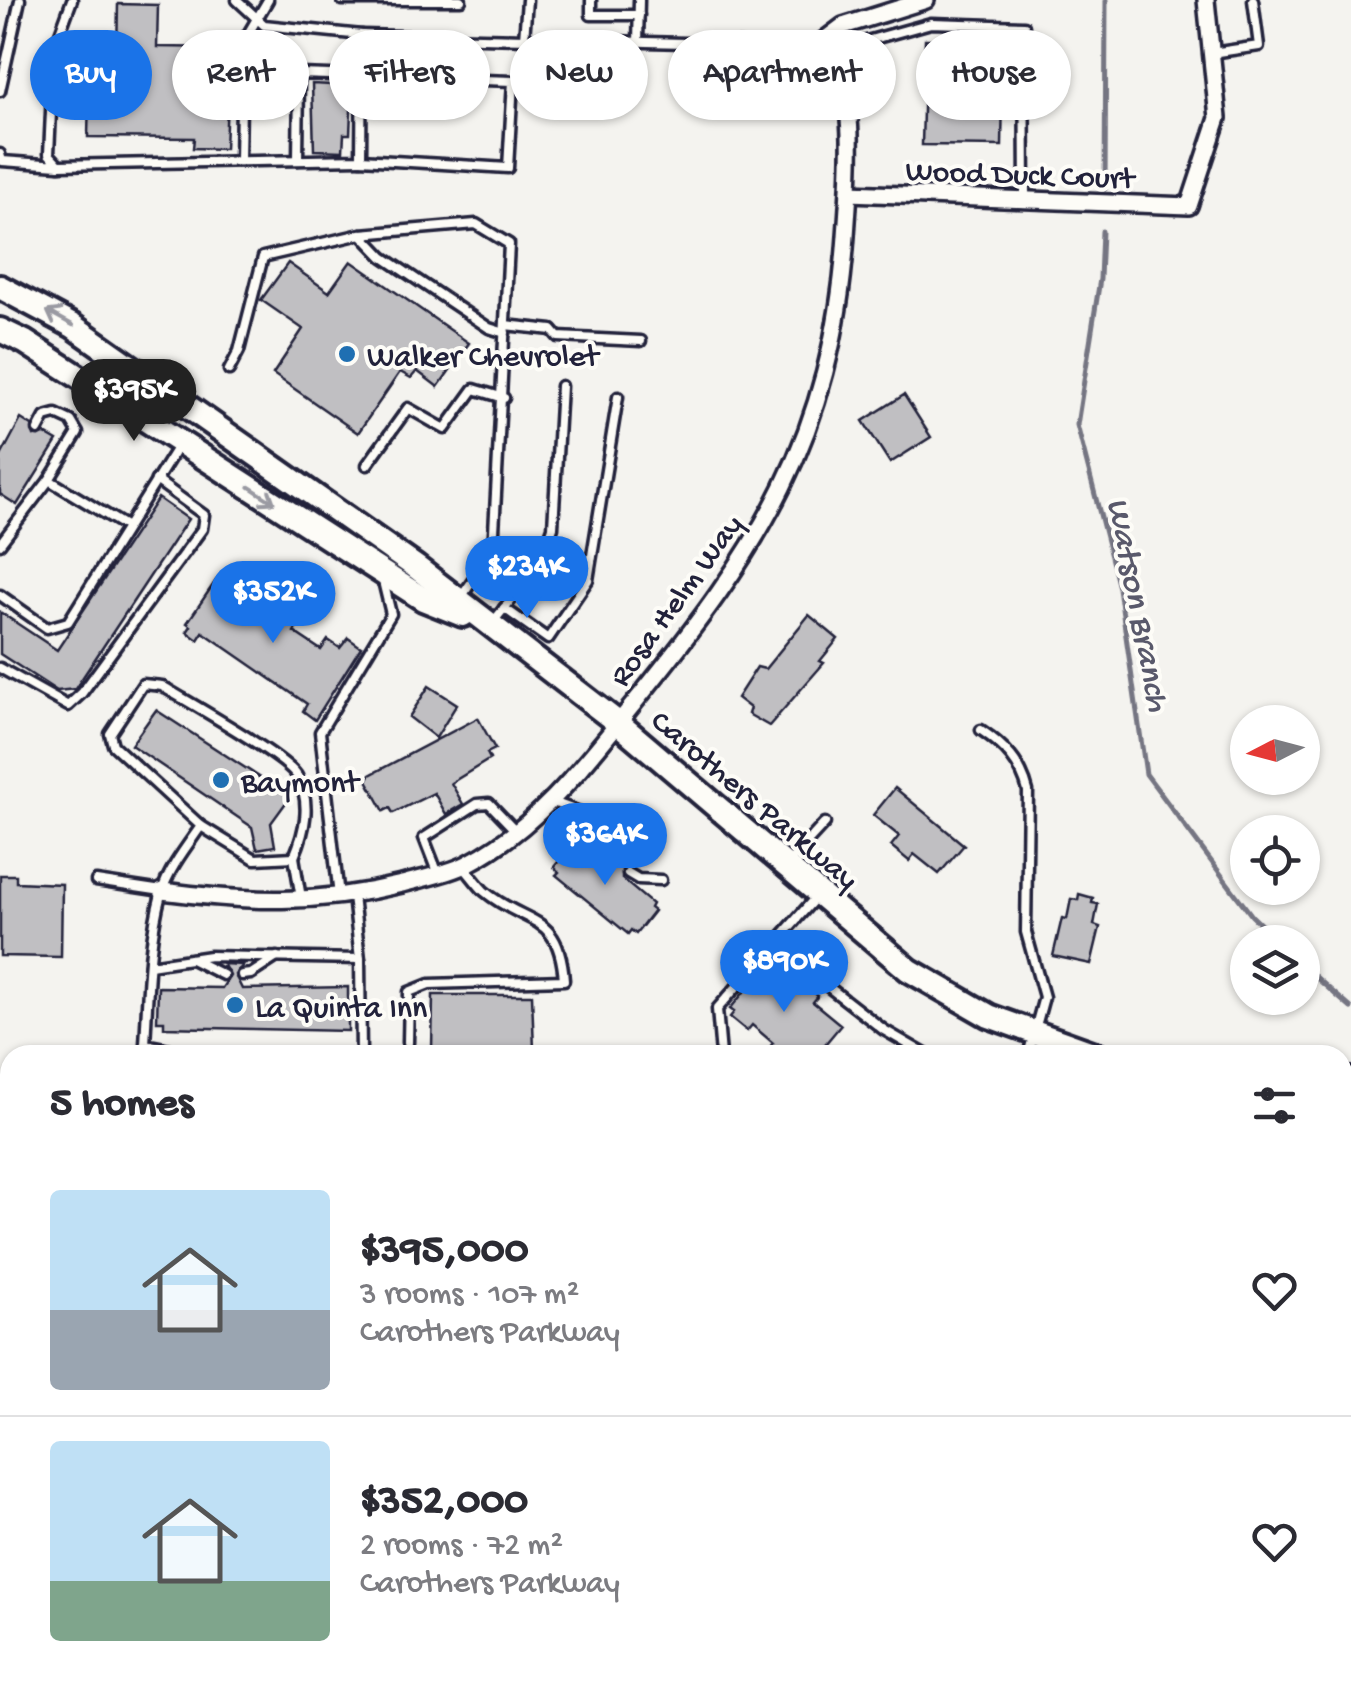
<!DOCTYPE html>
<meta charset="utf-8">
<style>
body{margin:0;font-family:"Gochi Hand",sans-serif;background:#f7f7f7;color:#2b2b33;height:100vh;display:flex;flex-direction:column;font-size:38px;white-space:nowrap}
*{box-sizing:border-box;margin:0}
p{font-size:32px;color:#7c7c81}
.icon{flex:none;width:55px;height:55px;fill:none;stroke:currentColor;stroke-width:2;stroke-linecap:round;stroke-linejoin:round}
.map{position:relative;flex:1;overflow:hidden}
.drawer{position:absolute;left:0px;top:1045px;width:1352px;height:642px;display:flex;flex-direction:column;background:#fff;border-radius:30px 30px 0 0;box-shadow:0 2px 8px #0004}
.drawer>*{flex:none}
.top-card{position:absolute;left:30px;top:30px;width:1292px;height:90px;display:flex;gap:20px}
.needle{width:65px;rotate:264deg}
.buttons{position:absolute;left:1230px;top:705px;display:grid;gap:20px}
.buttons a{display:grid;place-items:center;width:90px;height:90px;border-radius:50%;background:#fff;box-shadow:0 2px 8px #0004;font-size:50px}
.price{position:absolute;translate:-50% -85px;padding:0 22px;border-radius:35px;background:#1a73e8;color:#fff;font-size:32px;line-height:65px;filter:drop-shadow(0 2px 5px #0008)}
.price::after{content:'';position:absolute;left:50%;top:60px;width:30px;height:22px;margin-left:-15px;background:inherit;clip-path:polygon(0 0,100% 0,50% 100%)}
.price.on{background:#222;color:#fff}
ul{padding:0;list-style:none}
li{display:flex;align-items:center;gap:30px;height:250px;padding:0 50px}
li+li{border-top:2px solid #e1e1e2}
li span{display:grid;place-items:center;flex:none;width:280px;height:200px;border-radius:10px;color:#555}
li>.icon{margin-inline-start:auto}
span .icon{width:120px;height:120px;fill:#fffc;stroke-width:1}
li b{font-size:42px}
h2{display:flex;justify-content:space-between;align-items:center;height:120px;padding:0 50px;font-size:42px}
.chip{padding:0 35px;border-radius:45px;background:#fff;box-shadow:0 2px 8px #0004;font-size:35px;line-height:90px}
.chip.on{background:#1a73e8;color:#fff}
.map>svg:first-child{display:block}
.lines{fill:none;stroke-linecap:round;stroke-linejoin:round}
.stream{stroke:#757582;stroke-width:5}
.building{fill:#c0bfc2;stroke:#22223b;stroke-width:2.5}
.lane-casing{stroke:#22223b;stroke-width:15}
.street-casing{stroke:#22223b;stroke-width:22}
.secondary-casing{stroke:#22223b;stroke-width:30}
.highway-casing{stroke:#22223b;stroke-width:38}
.lane{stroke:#fdfcf7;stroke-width:8}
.street{stroke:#fdfcf7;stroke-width:15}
.secondary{stroke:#fdfcf7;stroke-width:22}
.highway{stroke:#fdfcf7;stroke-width:30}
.oneway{stroke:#9a9aa2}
.poi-dot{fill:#1f6fb2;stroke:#fdfcf7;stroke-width:4}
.labels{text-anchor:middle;stroke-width:8;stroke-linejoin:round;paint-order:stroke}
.street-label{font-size:32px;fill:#22223b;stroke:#fdfcf7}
.poi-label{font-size:32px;fill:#22223b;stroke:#fdfcf7;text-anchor:start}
.water-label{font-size:35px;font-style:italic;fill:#59596b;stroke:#fdfcf7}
</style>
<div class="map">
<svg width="1351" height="1687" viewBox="0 0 1351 1687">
<rect width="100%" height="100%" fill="#f4f3ef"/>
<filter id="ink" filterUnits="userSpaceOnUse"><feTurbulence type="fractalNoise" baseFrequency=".01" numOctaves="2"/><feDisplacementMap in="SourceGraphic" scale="20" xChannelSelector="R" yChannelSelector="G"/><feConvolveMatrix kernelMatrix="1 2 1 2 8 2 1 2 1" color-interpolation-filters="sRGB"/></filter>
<g filter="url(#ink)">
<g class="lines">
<g class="stream">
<path d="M1105 189 1106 0"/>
<path d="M1102 231 1100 279 1077 425 1119 588 1146 774 1252 916 1279 942"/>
<path d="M1302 965 1351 1008"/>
</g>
</g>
<g class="building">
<path d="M118 4 158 5 157 47 229 48 225 149 193 148 194 138 88 137 90 52H117Z"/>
<path d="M925 39 1004 40 1002 146 922 145Z"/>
<path d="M312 84 352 86 350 134H344L343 151 314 150Z"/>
<path d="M351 261 469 343 438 387 417 371 411 378 400 372 358 433 273 374 303 329 261 300 288 263 329 292Z"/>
<path d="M904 395 931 437 890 463 863 421Z"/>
<path d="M21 419 32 426 34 436 45 434 57 441 17 505 0 494V458Z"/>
<path d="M158 498 188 519 75 689 57 691 0 654V612L57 650Z"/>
<path d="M217 579 273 618 278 611 298 625 294 632 321 650 328 640 340 648 348 638 361 647 315 720 303 711 307 704 203 632 198 640 187 632 191 626 187 623Z"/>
<path d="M809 615 838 639 820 661 824 663 769 726 748 714 750 708 737 698 757 667 765 669Z"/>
<path d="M429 686 457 704 436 738 409 717Z"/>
<path d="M156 710 290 797 271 823 275 846 257 849 252 827 131 745Z"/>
<path d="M478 718 495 749 487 753 490 759 451 783 463 804 446 814 434 793 393 813 390 808 384 811 367 780 370 775Z"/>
<path d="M895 788 964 845 939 874 914 854 909 861 891 846 899 836 873 815Z"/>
<path d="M573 844 578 848 581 845 608 868 619 866 622 857 633 866 622 868V879L652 904 650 908 654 911 636 934 631 930 628 934 556 875 559 872 554 867Z"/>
<path d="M0 875H16V882L62 884 61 957 0 956Z"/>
<path d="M1079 894 1093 898 1092 903 1098 904 1094 925 1100 927 1091 964 1053 956 1062 918 1067 919 1071 899 1078 900Z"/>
<path d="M768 963 796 986 800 981 818 996 813 1002 841 1025 816 1055H777L769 1048 773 1043 752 1025 747 1031 730 1017 734 1012 730 1009Z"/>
<path d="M223 964 243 965 235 975 242 989 348 987V1031L164 1027V1021H157L158 987 222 988 230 976Z"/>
<path d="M433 995H532L534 1050H528V1055H437L432 1050Z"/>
</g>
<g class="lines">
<defs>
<g id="lane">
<path d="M72 0 54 49 49 154 59 165 361 159 362 35 845 47 931 23 1024 26 1025 198"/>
<path d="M237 0 264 25 362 35"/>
<path d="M342 0H461"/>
<path d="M591 0V15H639"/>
<path d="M524 39 527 0"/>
<path d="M638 43 639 0"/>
<path d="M1212 53 1259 46 1253 0"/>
<path d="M0 91 20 0"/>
<path d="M0 154 2 161 59 165"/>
<path d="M298 160 299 74 513 81 508 168 361 159"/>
<path d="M240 161 242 44 268 0"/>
<path d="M361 234 383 257 489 328 505 333"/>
<path d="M505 325 552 330 558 337 641 341"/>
<path d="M229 370 239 351 263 257 361 234 476 224 509 244 493 551 462 596"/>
<path d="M38 430 45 417 56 414 71 421 78 433 49 480"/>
<path d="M367 465 408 408 445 429 474 389 504 398"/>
<path d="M0 544 49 480 127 527"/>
<path d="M0 595 47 628 68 622 178 446"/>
<path d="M504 608 548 639 588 580 618 397"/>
<path d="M493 622 540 564 553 527 561 386"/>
<path d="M0 668 68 706 82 693 202 529 204 515 156 480"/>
<path d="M981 730C1005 746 1021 763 1028 791L1026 932 1044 997 1028 1055"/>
<path d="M550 801 580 812"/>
<path d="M201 826 113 745 110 734 143 684 162 686C186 701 287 757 297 776 312 802 305 831 294 857"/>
<path d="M599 828 615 860"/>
<path d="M789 862 825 823"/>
<path d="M628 873 638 879 661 880"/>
<path d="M438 874 424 838 477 804 489 803 516 831"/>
<path d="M96 881 162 891"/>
<path d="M339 896 320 732 391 614 383 581"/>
<path d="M353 896 360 959 361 1055"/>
<path d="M777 947 884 1030 927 1055"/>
<path d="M191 959 223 975"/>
<path d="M150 965 210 956 360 959"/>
<path d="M242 975 251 974 277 957"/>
<path d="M408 1043 409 992 429 984 564 980C559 911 527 927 484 891 477 884 470 874 463 866"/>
<path d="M200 1055 145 1044C148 995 148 942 161 894 168 870 187 846 201 826L255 859 294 857 301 898"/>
<path d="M721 1055 717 1009 816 897"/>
<path d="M1342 1343 1351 1342"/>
</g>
<g id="street">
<path d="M849 193 1189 206 1218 118 1206 0"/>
<path d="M162 891C248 902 317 905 402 884 423 878 447 874 467 864 536 829 587 762 635 702 760 548 832 439 846 236 848 206 855 125 845 100 837 82 824 64 815 47L843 26 926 0"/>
<path d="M0 1460 10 1457"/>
<path d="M1342 1610 1351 1596"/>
<path d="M1302 1687 1307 1678"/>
</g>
<g id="secondary">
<path d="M0 287 73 326 416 567 618 723 909 970 989 1016 1098 1055"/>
<path d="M0 330 25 342 423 599 463 615"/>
<path d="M1342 1080H1351"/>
</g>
<g id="highway">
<path d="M0 1127 10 1130"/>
<path d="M0 1212H10"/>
<path d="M1342 1215H1351"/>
<path d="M0 1271H10"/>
<path d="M1342 1274H1351"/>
<path d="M0 1352 10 1350"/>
</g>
</defs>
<use href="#lane" class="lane-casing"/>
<use href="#street" class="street-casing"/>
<use href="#secondary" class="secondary-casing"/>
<use href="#highway" class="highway-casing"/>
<use href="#lane" class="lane"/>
<use href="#street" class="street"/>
<use href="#secondary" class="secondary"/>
<use href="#highway" class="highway"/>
</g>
<defs><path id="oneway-shaft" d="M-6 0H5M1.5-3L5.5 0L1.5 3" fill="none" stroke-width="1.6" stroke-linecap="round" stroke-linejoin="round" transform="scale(2.5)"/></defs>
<g class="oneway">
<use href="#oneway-shaft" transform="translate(60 318) rotate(-151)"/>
<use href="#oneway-shaft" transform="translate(262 495) rotate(33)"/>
</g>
</g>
<g class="poi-dot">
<circle cx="347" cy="354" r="10"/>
<circle cx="221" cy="780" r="10"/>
<circle cx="235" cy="1005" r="10"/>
</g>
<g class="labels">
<g class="street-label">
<text transform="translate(1020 172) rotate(2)" y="11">Wood Duck Court</text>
<text transform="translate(674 599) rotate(-54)" y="11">Rosa Helm Way</text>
<text transform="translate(756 798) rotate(40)" y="11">Carothers Parkway</text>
</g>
<g class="poi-label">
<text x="367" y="365">Walker Chevrolet</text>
<text x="241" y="791">Baymont</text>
<text x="255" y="1016">La Quinta Inn</text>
</g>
<g class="water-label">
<text transform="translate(1141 604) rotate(79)" y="12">Watson Branch</text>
</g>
</g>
</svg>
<div class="buttons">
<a><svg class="needle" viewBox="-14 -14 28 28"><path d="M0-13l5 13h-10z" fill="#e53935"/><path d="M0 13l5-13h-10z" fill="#7c7c81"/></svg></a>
<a><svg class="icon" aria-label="locate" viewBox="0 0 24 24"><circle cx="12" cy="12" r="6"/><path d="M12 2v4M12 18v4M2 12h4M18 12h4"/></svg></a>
<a><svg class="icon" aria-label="layers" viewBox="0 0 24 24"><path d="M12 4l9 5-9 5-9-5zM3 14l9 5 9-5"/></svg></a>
</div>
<b class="price on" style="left:134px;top:444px">$395K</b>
<b class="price" style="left:527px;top:621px">$234K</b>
<b class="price" style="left:273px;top:646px">$352K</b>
<b class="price" style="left:605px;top:888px">$364K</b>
<b class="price" style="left:784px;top:1015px">$890K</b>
<div class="top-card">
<a class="chip on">Buy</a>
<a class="chip">Rent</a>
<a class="chip">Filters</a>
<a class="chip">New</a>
<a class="chip">Apartment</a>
<a class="chip">House</a>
</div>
<section class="drawer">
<h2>5 homes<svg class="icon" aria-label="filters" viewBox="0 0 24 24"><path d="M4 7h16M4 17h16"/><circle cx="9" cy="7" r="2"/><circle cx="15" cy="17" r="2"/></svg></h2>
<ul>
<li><span style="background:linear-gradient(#bfe0f5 60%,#9aa5b1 0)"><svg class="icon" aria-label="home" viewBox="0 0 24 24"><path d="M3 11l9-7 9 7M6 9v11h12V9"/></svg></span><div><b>$395,000</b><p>3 rooms · 107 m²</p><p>Carothers Parkway</p></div><svg class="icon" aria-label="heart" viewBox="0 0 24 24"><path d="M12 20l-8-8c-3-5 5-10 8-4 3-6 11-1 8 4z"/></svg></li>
<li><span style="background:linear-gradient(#bfe0f5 70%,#7fa58c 0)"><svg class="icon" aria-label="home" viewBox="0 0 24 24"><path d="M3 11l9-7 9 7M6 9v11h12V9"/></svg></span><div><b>$352,000</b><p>2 rooms · 72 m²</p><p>Carothers Parkway</p></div><svg class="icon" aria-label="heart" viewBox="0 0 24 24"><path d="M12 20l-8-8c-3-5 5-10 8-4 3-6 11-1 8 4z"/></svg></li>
</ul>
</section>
</div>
